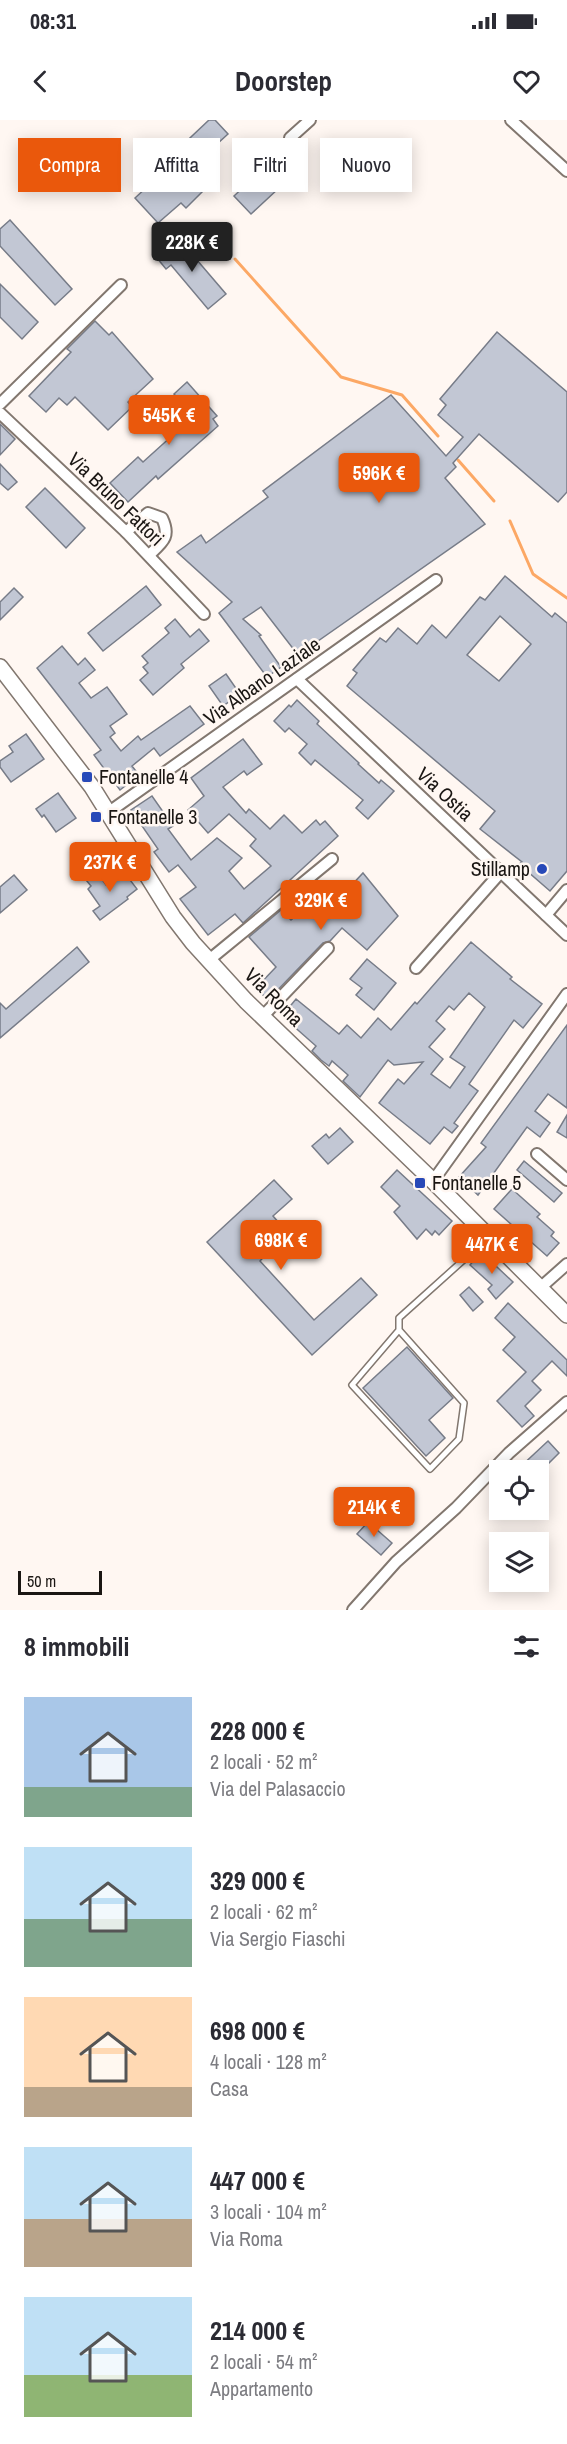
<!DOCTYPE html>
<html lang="it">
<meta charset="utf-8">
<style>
body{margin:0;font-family:"Archivo Narrow",sans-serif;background:#f7f7f7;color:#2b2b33;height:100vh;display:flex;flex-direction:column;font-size:22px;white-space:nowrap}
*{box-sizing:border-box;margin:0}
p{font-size:20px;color:#7c7c81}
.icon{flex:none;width:33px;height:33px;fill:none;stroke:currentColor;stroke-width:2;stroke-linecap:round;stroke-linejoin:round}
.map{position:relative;height:1490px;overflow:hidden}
.panel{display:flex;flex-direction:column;background:#fff;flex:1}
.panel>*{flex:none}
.hud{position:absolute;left:18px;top:18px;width:531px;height:54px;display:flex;gap:12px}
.tools{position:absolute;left:489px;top:1340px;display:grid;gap:12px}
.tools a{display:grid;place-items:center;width:60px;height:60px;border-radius:0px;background:#fff;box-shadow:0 3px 15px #0003;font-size:30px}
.scale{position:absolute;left:18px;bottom:15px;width:84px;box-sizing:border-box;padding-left:6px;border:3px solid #1a1613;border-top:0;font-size:16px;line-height:21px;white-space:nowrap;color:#1a1613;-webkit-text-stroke:4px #fff7f2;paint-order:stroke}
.price{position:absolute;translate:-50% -51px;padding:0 14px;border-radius:6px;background:#ea580c;color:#fff;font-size:20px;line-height:39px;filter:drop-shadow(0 2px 3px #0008)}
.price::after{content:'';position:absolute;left:50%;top:36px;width:18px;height:14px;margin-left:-9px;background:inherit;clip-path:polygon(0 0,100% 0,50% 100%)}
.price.current{background:#222;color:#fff}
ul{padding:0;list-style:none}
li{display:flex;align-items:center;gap:18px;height:150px;padding:0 24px}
li span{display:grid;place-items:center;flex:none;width:168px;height:120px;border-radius:0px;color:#555}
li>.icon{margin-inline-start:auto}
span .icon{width:72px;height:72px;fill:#fffc;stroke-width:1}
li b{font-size:26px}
h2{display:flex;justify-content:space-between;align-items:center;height:72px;padding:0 24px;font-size:26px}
.chip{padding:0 21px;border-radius:0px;background:#fff;box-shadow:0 3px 15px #0003;font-size:21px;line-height:54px}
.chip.current{background:#ea580c;color:#fff}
.status{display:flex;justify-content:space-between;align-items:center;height:42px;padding:0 30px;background:#fff;direction:ltr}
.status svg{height:16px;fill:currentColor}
header{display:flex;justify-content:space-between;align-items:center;height:78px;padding:0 24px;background:#fff;font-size:27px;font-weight:700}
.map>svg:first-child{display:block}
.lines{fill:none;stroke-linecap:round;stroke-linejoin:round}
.stream{stroke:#fca865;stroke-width:3}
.building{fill:#c2c7d4;stroke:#777c88;stroke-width:1.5;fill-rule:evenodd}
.service-casing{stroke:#82776f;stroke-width:8}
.minor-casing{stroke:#82776f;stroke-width:14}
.secondary-casing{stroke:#82776f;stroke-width:18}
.service{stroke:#fff;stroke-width:5}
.minor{stroke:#fff;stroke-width:10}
.secondary{stroke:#fff;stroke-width:15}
.poi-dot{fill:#2849b8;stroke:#fff7f2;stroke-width:2}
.labels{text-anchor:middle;stroke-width:5;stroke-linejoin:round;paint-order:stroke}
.street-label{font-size:20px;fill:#1a1613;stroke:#fff7f2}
.poi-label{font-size:20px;fill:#1a1613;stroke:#fff7f2;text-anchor:start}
</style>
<div class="status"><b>08:31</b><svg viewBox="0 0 49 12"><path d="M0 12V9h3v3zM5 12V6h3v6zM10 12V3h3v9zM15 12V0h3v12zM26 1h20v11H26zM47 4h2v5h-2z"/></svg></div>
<header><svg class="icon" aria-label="back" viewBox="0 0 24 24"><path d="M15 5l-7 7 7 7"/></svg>Doorstep<svg class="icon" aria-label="heart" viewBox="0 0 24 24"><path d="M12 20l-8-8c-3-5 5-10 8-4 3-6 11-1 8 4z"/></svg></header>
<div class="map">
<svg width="567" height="1490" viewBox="0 0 567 1490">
<rect width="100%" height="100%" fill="#fff7f2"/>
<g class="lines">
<g class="stream">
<path d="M235 139 341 257 402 275 438 316"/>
<path d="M458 340 494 381"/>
<path d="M510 401 533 454 567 478"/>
</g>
</g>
<g class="building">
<path d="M209 0H215L228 14 193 46 202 54 196 60 205 69 186 88 181 83 158 103 135 78 148 66 144 56 160 45 152 35 168 22 175 32Z"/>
<path d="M262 50 279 68 251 94 234 76Z"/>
<path d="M10 100 72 169 55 185 0 126V109Z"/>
<path d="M179 119 226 174 208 189 171 145 166 149 157 138Z"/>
<path d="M0 164 38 202 22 219 0 197Z"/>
<path d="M95 201 109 215 112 212 153 259 128 282 132 287 108 310 75 277 67 285 59 278 46 292 29 276 71 232 67 229Z"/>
<path d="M497 212 567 272V372L558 382 479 314 453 343 456 347 445 358 485 404 298 535 261 487 243 499 261 515 259 516 281 547 267 557 219 493 232 482 177 432 201 415 206 423 268 377 263 371 391 275 446 336 463 317 438 295 446 285 440 279Z"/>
<path d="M187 262 217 296 213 299 218 306 158 359 156 356 128 382 110 363 138 337 143 342 194 296 174 274Z"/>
<path d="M0 304 15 319 0 335Z"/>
<path d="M0 344 17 362 8 370 0 363Z"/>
<path d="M45 368 85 408 66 428 26 387Z"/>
<path d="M505 456 552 497 555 493 567 503V751L550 771 519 744 522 742 480 709 495 691 347 566 357 553 353 550 380 518 386 522 398 508 417 524 432 505 446 518 480 477 485 480ZM500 496 531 524 499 561 467 535Z"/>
<path d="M146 466 161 485 103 531 88 513Z"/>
<path d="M14 468 23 477 0 500V482Z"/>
<path d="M175 499 190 517 199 509 209 521 181 544 184 548 153 575 140 560 148 553 143 547 148 543 142 536 169 513 165 508Z"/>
<path d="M62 526 78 545 85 538 95 550 79 563 91 578 107 567 127 594 110 606 115 613 110 617 121 631 138 616 141 620 190 586 204 604 160 636 154 628 132 646 139 655 120 670 94 635 101 630 37 548Z"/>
<path d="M226 554 240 574 223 586 209 566Z"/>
<path d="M297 580 319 601 317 604 359 643 358 644 379 663 381 660 394 671 368 699 356 688 363 680 315 640 311 645 299 633 307 624 289 608 285 612 274 601 289 585 291 587Z"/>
<path d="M26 614 44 639 11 662 0 647V641L13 632 9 626Z"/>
<path d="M243 619 262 644 247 655 244 651 223 667 246 693 249 689 270 709 284 695 302 713 316 700 320 705 325 701 338 716 243 803 235 794 208 815 180 779 196 767 178 745 169 752 154 732 158 729 131 690 152 676 173 706 168 709 191 740 217 718 242 738 229 751 244 769 271 746 250 726 256 719 229 694 208 713 188 690 204 676 191 658Z"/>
<path d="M58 673 76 698 56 712 44 695 42 697 36 689Z"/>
<path d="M97 752 106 765 124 752 137 769 127 777 128 779 100 800 93 791 100 786 88 769 91 766 86 760Z"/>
<path d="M363 753 398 796 367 830 342 808 330 821 323 823 268 880 256 868 276 847 249 817 281 790 291 800 306 787 319 800Z"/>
<path d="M14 755 27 770 0 793V767Z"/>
<path d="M471 822 512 857 510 859 542 884 523 908 514 900 469 964 478 971 454 1003 458 1006 452 1013 444 1007 430 1024 379 983 398 959 404 964 423 942 394 945 388 940 360 977 343 961 348 955 332 941 329 946 321 940 312 931 316 926 282 896 296 879 339 914 347 905 361 918 378 898 391 910 415 882 417 884ZM469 873 485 887 450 937 465 947 450 968 431 954 443 939 429 927 445 909 436 901 449 886 454 890Z"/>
<path d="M77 827 89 842 0 918V883L6 889Z"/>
<path d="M367 839 396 863 374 890 356 875 362 868 350 859Z"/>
<path d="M567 905V988L548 974 535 991 550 1003 540 1017 527 1007 478 1075 459 1057 486 1027 481 1023Z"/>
<path d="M567 995V1018L557 1012Z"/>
<path d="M340 1008 353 1022 328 1044 312 1026 326 1014 329 1018Z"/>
<path d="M524 1041 562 1073 554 1082 517 1050Z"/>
<path d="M397 1050 452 1101 439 1115 435 1111 432 1115 426 1109 417 1119 394 1092 400 1086 381 1067Z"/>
<path d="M274 1060 292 1079 273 1096 287 1112 260 1141 314 1200 361 1158 377 1175 312 1235 207 1122Z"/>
<path d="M512 1069 540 1094 537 1097 554 1112 551 1116 559 1123 547 1136 494 1089Z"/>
<path d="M481 1132 513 1162 496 1179 488 1169 492 1165 470 1145Z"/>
<path d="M469 1167 483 1182 473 1191 460 1175Z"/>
<path d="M508 1183 567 1240V1256L552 1241 532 1261 541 1270 525 1286 534 1296 522 1307 497 1281 526 1252 503 1230 515 1217 495 1198Z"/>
<path d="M407 1227 453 1278 429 1300 445 1318 426 1336 363 1268Z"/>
<path d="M548 1321 559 1333 542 1350H517Z"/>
<path d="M368 1402 392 1423 381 1435 357 1414Z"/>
</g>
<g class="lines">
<defs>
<path id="service" d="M399 1210 464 1283 459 1319 430 1349 352 1265 399 1210V1198L488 1118"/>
<g id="minor">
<path d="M511 0 567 51"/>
<path d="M290 18 310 0"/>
<path d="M0 284 121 165"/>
<path d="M0 293 126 412 204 494"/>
<path d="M126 412 148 393 162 398C171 417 163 422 149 435"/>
<path d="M297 559 567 815"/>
<path d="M109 692 436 460"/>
<path d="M546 795 567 770"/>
<path d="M209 840 332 739"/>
<path d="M416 848 501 752"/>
<path d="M262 897 328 828"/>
<path d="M537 1034 567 1060"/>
<path d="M433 1061 567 874"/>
<path d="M540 1168 567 1144"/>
<path d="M353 1490 396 1442 456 1388 509 1333 567 1282"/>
</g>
<path id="secondary" d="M0 547 92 667 173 797 193 823 246 881 433 1061 567 1195"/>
</defs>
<use href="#service" class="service-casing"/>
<use href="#minor" class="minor-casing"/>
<use href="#secondary" class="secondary-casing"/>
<use href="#service" class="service"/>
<use href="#minor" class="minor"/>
<use href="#secondary" class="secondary"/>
</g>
<g class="poi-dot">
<rect x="81" y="651" width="12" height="12" rx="3"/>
<rect x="90" y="691" width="12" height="12" rx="3"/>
<circle cx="542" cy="749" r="6"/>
<rect x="414" y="1057" width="12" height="12" rx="3"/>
</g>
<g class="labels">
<g class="street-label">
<text transform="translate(116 379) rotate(44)" y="7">Via Bruno Fattori</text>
<text transform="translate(262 561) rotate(-35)" y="7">Via Albano Laziale</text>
<text transform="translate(445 674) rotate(43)" y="7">Via Ostia</text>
<text transform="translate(274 877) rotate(45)" y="7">Via Roma</text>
</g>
<g class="poi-label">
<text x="99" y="664">Fontanelle 4</text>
<text x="108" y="704">Fontanelle 3</text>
<text x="530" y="756" text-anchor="end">Stillamp</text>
<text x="432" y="1070">Fontanelle 5</text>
</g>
</g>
</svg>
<div class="tools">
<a><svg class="icon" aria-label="locate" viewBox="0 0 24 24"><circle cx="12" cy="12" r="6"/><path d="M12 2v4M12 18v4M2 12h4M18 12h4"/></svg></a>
<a><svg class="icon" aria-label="layers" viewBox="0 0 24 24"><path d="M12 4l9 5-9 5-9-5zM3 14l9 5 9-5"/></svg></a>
</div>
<div class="scale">50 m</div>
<b class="price current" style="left:192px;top:153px">228K €</b>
<b class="price" style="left:169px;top:326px">545K €</b>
<b class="price" style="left:379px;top:384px">596K €</b>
<b class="price" style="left:110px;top:773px">237K €</b>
<b class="price" style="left:321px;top:811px">329K €</b>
<b class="price" style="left:281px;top:1151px">698K €</b>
<b class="price" style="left:492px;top:1155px">447K €</b>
<b class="price" style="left:374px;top:1418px">214K €</b>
<div class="hud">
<a class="chip current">Compra</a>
<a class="chip">Affitta</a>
<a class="chip">Filtri</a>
<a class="chip">Nuovo</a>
</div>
</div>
<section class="panel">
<h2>8 immobili<svg class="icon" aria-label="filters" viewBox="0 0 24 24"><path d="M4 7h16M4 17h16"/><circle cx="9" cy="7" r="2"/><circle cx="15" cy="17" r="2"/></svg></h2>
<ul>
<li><span style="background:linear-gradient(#a9c7e8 75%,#7fa58c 0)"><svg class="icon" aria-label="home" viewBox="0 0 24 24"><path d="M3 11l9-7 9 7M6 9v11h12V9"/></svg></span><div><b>228 000 €</b><p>2 locali · 52 m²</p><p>Via del Palasaccio</p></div></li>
<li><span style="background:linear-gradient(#bfe0f5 60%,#7fa58c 0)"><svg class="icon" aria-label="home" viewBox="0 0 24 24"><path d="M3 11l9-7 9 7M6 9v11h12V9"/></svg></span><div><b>329 000 €</b><p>2 locali · 62 m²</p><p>Via Sergio Fiaschi</p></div></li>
<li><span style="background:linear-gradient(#ffd9b3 75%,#b9a48a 0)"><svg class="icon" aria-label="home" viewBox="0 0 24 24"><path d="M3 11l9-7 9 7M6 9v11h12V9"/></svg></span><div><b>698 000 €</b><p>4 locali · 128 m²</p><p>Casa</p></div></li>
<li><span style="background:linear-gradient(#bfe0f5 60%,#b9a48a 0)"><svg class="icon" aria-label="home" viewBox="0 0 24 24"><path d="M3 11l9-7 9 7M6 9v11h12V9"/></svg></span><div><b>447 000 €</b><p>3 locali · 104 m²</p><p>Via Roma</p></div></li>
<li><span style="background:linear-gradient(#bfe0f5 65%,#8fb573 0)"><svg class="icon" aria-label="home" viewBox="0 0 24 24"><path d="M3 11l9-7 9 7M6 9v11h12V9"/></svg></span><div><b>214 000 €</b><p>2 locali · 54 m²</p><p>Appartamento</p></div></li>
</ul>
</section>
